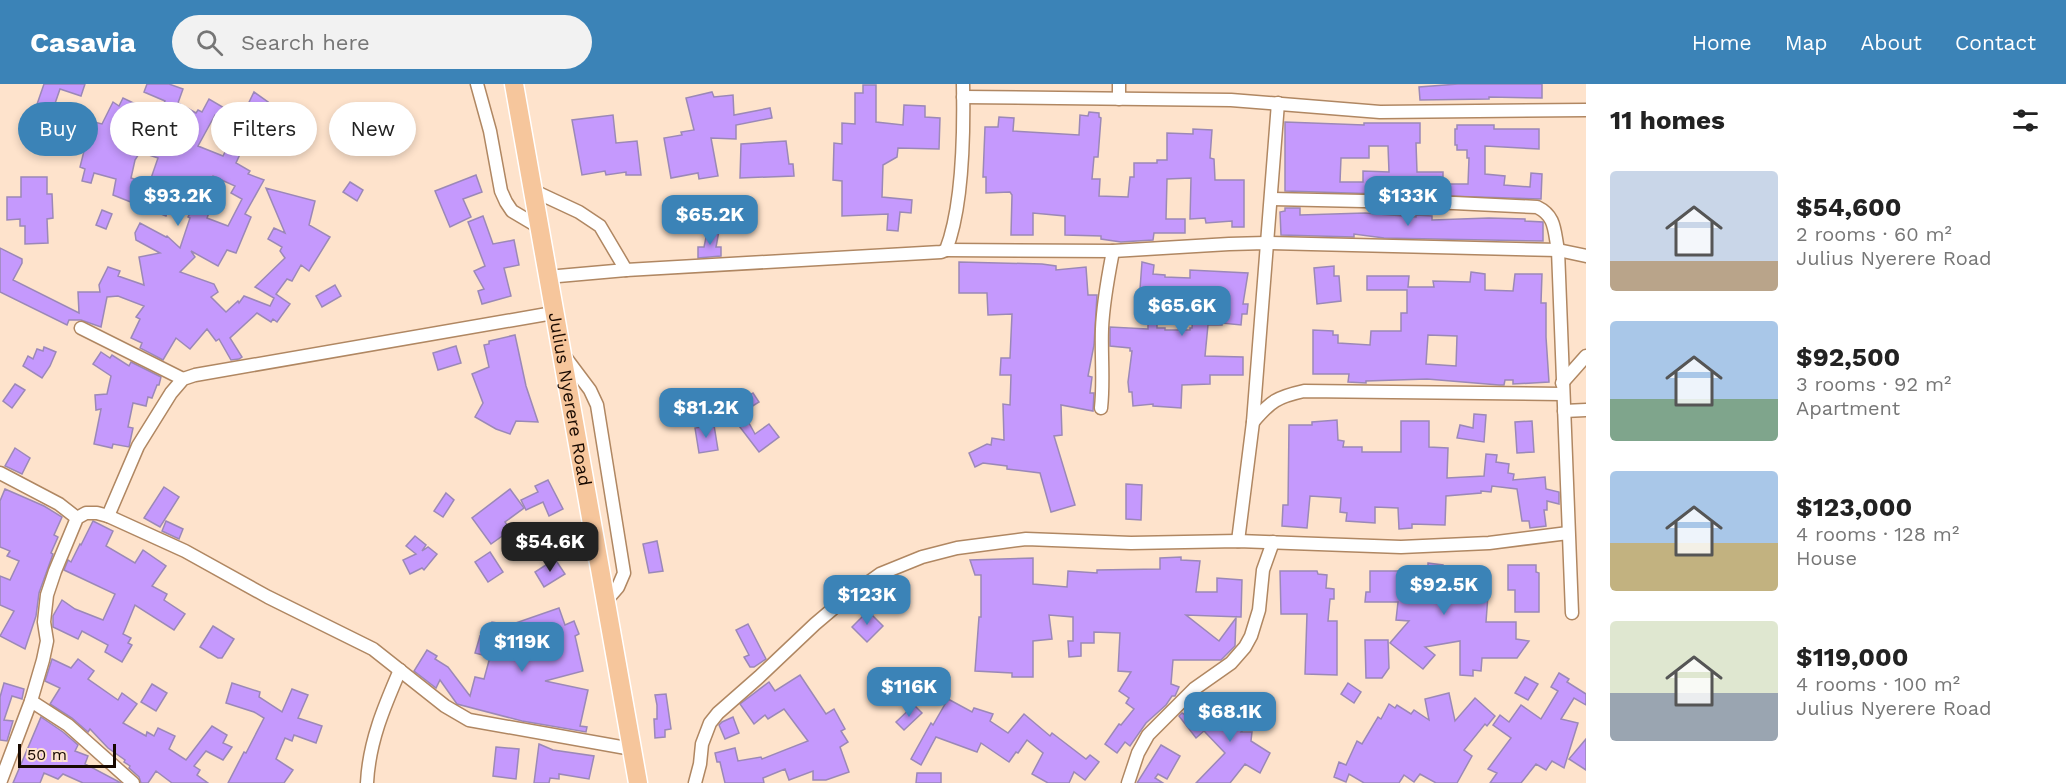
<!DOCTYPE html>
<meta charset="utf-8">
<style>
body{margin:0;font-family:"Work Sans",sans-serif;background:#f2f2f2;color:#222;height:100vh;display:flex;flex-direction:column;font-size:22px;white-space:nowrap}
*{box-sizing:border-box;margin:0}
p{font-size:20px;color:#767676}
.icon{flex:none;width:33px;height:33px;fill:none;stroke:currentColor;stroke-width:2;stroke-linecap:round;stroke-linejoin:round}
.map{position:relative;flex:1;overflow:hidden}
.panel{display:flex;flex-direction:column;background:#fff;width:480px}
.panel>*{flex:none}
.guide{position:absolute;left:18px;top:18px;width:570px;height:54px;display:flex;gap:12px}
.scale{position:absolute;left:18px;bottom:15px;width:98px;box-sizing:border-box;padding-left:6px;border:3px solid #180900;border-top:0;font-size:16px;line-height:21px;white-space:nowrap;color:#180900;-webkit-text-stroke:4px #fee3cc;paint-order:stroke}
.price{position:absolute;translate:-50% -51px;padding:0 14px;border-radius:12px;background:#3b83b7;color:#fff;font-size:20px;line-height:39px;filter:drop-shadow(0 2px 3px #0008)}
.price::after{content:'';position:absolute;left:50%;top:36px;width:18px;height:14px;margin-left:-9px;background:inherit;clip-path:polygon(0 0,100% 0,50% 100%)}
.price.active{background:#222;color:#fff}
ul{padding:0;list-style:none}
li{display:flex;align-items:center;gap:18px;height:150px;padding:0 24px}
li span{display:grid;place-items:center;flex:none;width:168px;height:120px;border-radius:6px;color:#555}
li>.icon{margin-inline-start:auto}
span .icon{width:72px;height:72px;fill:#fffc;stroke-width:1}
li b{font-size:26px}
h2{display:flex;justify-content:space-between;align-items:center;height:72px;padding:0 24px;font-size:26px}
.chip{padding:0 21px;border-radius:27px;background:#fff;box-shadow:0 3px 9px #0003;font-size:21px;line-height:54px}
.chip.active{background:#3b83b7;color:#fff}
header{display:flex;align-items:center;gap:36px;box-sizing:border-box;height:84px;padding:0 30px;background:#3b83b7;color:#fff}
header strong{font-size:28px}
nav{display:flex;gap:33px;margin-inline-start:auto;font-size:21px}
.search{width:420px;height:54px;background:#f2f2f2;display:flex;align-items:center;gap:15px;box-sizing:border-box;padding:0 21px;border-radius:33px;color:#767676;font-size:22px}
main{display:flex;flex:1;min-height:0}
.map>svg:first-child{display:block}
.building{fill:#c599fd;stroke:#9b88b7;stroke-width:1.5;fill-rule:evenodd}
.lines{fill:none;stroke-linecap:round;stroke-linejoin:round}
.minor-casing{stroke:#b08762;stroke-width:15}
.highway-casing{stroke:#fff;stroke-width:21}
.minor{stroke:#fff;stroke-width:12}
.highway{stroke:#f6c69c;stroke-width:18}
.labels{text-anchor:middle;stroke-width:4.5;stroke-linejoin:round;paint-order:stroke}
.street-label{font-size:18px;fill:#180900;stroke:#fee3cc}
</style>
<header>
<strong>Casavia</strong>
<div class="search"><svg class="icon" aria-label="search" viewBox="0 0 24 24"><circle cx="10" cy="10" r="6"/><path d="M15 15l6 6"/></svg>Search here</div>
<nav><a>Home</a><a>Map</a><a>About</a><a>Contact</a></nav>
</header>
<main>
<div class="map">
<svg width="1586" height="699" viewBox="0 0 1586 699">
<rect width="100%" height="100%" fill="#fee3cc"/>
<g class="building">
<path d="M44 0H85L81 12 60 5 50 34 54 35 46 65 25 59 33 29H34Z"/>
<path d="M147 0H169L183 5 178 19 196 29 198 26 202 28 209 15 226 25 220 34 215 31 198 62 223 72 254 8 268 18 240 53 246 57 236 79 250 87 248 90 264 96 245 130 251 133 236 169 227 166 218 182 191 167 195 173 180 188 214 200 218 208 211 213 226 228 238 217 239 219 244 212 270 222 274 214 255 203 285 174 280 167 282 163 268 155 274 144 285 149 266 104 315 117 309 141 330 153 309 187 301 181 292 197 287 195 276 210 290 220 277 238 273 235 271 238 257 229 230 254 242 273 239 275 231 276 219 255 216 257 207 245 190 265 176 254 163 276 140 264 142 259 131 254 140 235 136 233 144 222 118 212 107 213 101 243 81 236H69L67 241 0 208V164L22 175V179L13 196 79 229 78 208H100L99 201 108 183 120 187 118 192 144 201 139 173 160 169 136 156 135 149 140 139 166 153 167 152 180 164 190 134 188 133 194 122 209 129 207 134 228 142 242 115 231 109 235 102 213 92 208 104 189 96 179 121 171 118 166 132 113 111 116 95 94 89 91 99 82 97 85 85 80 83 84 67 69 63 77 34 102 40 113 18 119 22 123 14 138 21 135 28 145 33 137 49 169 60 179 38 159 30 165 17 144 8ZM140 68 158 74 149 100 131 94 135 76Z"/>
<path d="M1458 0H1542V14L1489 13V15L1420 16 1419 3Z"/>
<path d="M863 1H876V38L903 41 904 21 925 22V33L940 34 939 65 898 64 897 73 883 81 882 113 912 116 911 129 900 128 898 147 887 146 888 130 842 132V97L833 96 834 59 842 60V39L855 40V9H863Z"/>
<path d="M712 8 714 13 733 11 734 31 770 24 772 34 736 41V55L711 54 718 92 699 95 698 89 671 94 664 54 682 51 681 48 694 46 686 14Z"/>
<path d="M1089 28 1099 29V33L1101 34 1098 73H1094L1092 95H1100L1099 112 1128 113 1130 93H1134V79H1157V76H1167V49L1193 50V45L1212 46 1210 74 1214 75 1215 96H1244V143H1232V137L1206 139 1205 134 1190 135 1191 94 1167 95 1166 135H1185V149H1154L1153 156 1121 158 1101 155V152L1065 151V132L1033 129V151H1011L1012 111 1010 108 986 109V93H983L985 43H998L999 33 1014 34 1013 47 1079 51 1080 31 1088 32Z"/>
<path d="M613 31 616 59 637 57 641 91H626V88L606 91 605 87 582 91 572 36Z"/>
<path d="M1285 38 1364 41V39H1420V59H1416L1417 88H1443V100H1468L1469 74H1467V66H1457V61H1455V45H1457V41H1494V45H1539V65L1485 62V90L1505 92 1504 101 1530 103 1531 89 1542 90 1541 115 1285 107ZM1369 62H1388L1389 88 1363 87V98H1340L1341 74H1369Z"/>
<path d="M786 57 789 80H793L794 92 740 94 741 60Z"/>
<path d="M476 91 482 108 463 115 471 133 450 143 435 107Z"/>
<path d="M21 93H47V110H52L53 134 47 135 48 159 25 160V142H20V135L7 136V113H21Z"/>
<path d="M350 98 363 106 357 117 343 108Z"/>
<path d="M1285 124H1300V131L1365 129 1416 133V131L1432 132V136L1489 134 1525 135V137L1543 138V157L1384 154 1354 150V153L1281 151 1280 128 1285 127Z"/>
<path d="M102 126 112 130 106 145 96 141Z"/>
<path d="M483 132 493 160 514 156 519 181 504 184 511 212 482 220 478 207 484 205 474 187 485 182 468 138Z"/>
<path d="M708 144 719 147 716 163H721V172L698 174V163H704Z"/>
<path d="M959 178 1042 180 1056 182V186L1086 183 1088 211H1097L1094 261 1088 292 1092 293 1090 309H1094L1093 327 1061 321 1062 351 1054 352 1075 421 1051 428 1040 389 1007 385V382L983 379 975 383 969 369 987 360 991 361 992 354 1004 356 1003 320 1010 321 1011 291H1000L1001 274H1010L1012 230 988 231 987 209H959Z"/>
<path d="M1142 178 1154 181 1153 190 1165 191V193L1190 194V186L1248 189 1243 220H1248L1247 230H1242L1241 241 1222 239V241H1208L1205 272 1243 273V291H1210V300L1182 301 1181 324 1153 322V320L1133 322 1132 308H1129L1128 298 1132 267H1130V264L1110 262V243L1148 245V223H1157V244H1165V246H1190V244H1192L1194 213 1170 212V210L1148 208V205H1140Z"/>
<path d="M1334 182V192H1339L1341 217 1317 220 1314 184Z"/>
<path d="M1471 188 1485 190V206L1513 207 1515 190H1542L1541 219H1546V253L1549 298 1513 300V296H1505L1504 301H1499L1427 295 1366 297V299L1348 298 1349 290H1313V246L1333 247V251H1338V259L1370 261 1371 247H1401V229H1407V206H1367V192H1409L1408 203H1434L1433 197 1470 198ZM1428 251 1457 252 1456 282 1426 280Z"/>
<path d="M335 201 341 212 322 223 316 212Z"/>
<path d="M515 251 526 302 538 338 516 337 510 350 496 345 475 333 483 319 472 290 489 283 484 261 489 260V257Z"/>
<path d="M456 262 461 279 438 286 433 269Z"/>
<path d="M44 263 56 268 50 282 42 294 23 282 28 272 33 275 37 265 43 267Z"/>
<path d="M101 268 110 274 112 271 129 282 131 278 161 293 159 301H157L152 314 148 313 146 322 133 319 128 343 133 344 129 363 113 360 112 364 94 360 101 325 96 326 95 311 107 310 111 292 93 280Z"/>
<path d="M15 300 25 306 12 324 3 317Z"/>
<path d="M753 309 759 318 743 328 755 350 769 340 779 353 759 368 733 334 728 336 723 327Z"/>
<path d="M1474 330 1486 331 1484 358 1457 354 1460 341 1473 344Z"/>
<path d="M1337 336 1338 356 1344 357 1343 363H1362V368H1401V337H1429V363L1448 364 1447 394 1484 392 1486 370 1497 371 1496 378 1509 380 1508 389 1514 390 1513 396 1545 393 1546 405 1559 408V420L1547 417V426H1544L1546 442 1530 444 1529 437H1522L1517 405 1492 402 1491 408 1481 407V409L1446 412 1445 441 1412 440V444L1399 445 1398 424 1375 423V439L1346 437 1347 429 1340 428 1341 414 1310 412 1307 444 1282 442 1283 421H1288L1289 341H1312V338Z"/>
<path d="M1532 337 1534 368 1517 369 1515 338Z"/>
<path d="M714 341 718 366 699 369 695 344Z"/>
<path d="M15 364 30 374 22 390 5 382Z"/>
<path d="M548 396 563 425 549 432 543 418 526 426 521 416 538 408 535 402Z"/>
<path d="M1126 400 1142 401 1141 436 1126 435Z"/>
<path d="M164 403 179 413 160 443 144 434Z"/>
<path d="M5 405 44 422 62 433 54 451 58 453 51 469 53 470 39 509 36 532 25 565 0 552 14 527 0 521V492L10 496 19 477 7 472 10 467 0 463V417Z"/>
<path d="M510 405 524 424 505 438 508 442 503 446 505 450 491 460 472 434Z"/>
<path d="M446 409 454 416 443 433 434 427Z"/>
<path d="M93 437 113 447 106 462 135 479 143 466 166 482 152 502 167 510 164 516 185 530 174 546 135 521 123 550 131 554 128 559 132 561 122 578 105 568 108 561 82 547 78 555 53 543V532L62 516 75 525 103 536 115 510 64 486 68 476 71 478 80 460 81 461Z"/>
<path d="M166 437 183 445 179 455 162 447Z"/>
<path d="M415 452 426 461 422 467 428 463 437 470 424 486 422 484 410 490 403 476 416 470 406 462Z"/>
<path d="M657 457 663 487 649 489 643 460Z"/>
<path d="M490 468 503 488 488 498 475 478Z"/>
<path d="M1181 473V476L1200 477 1196 508H1217V494L1242 496 1241 533 1186 531 1219 557 1236 534 1235 562 1221 576H1173L1171 600 1179 603 1175 612H1172L1166 621 1146 639 1130 662 1125 658 1117 669 1105 660 1119 640 1121 641 1134 625 1126 619 1129 614 1119 607 1131 588 1118 587 1120 549 1094 548V559H1081V572L1069 573 1068 557H1073V533L1049 531 1052 555 1033 557V593H1012V589L975 587 979 533H981V491H975L970 476 1033 474V500L1067 503 1068 487 1097 489V486L1160 485V474Z"/>
<path d="M555 475 565 490 544 503 535 488Z"/>
<path d="M1428 479 1443 481 1442 492 1464 495 1465 487H1480L1479 511H1488L1486 538H1516V555L1529 557 1517 574H1482L1481 587 1473 586V592L1460 591V557L1425 563 1435 571 1423 585 1390 559 1409 537 1396 536 1398 518H1365L1366 508H1370V487H1401L1402 484 1428 486Z"/>
<path d="M1508 481H1536V488L1539 489V528H1515V506H1508Z"/>
<path d="M1280 487H1317L1318 490 1327 491 1326 504 1334 505V515H1330L1328 537H1337V591L1305 590 1307 530H1281Z"/>
<path d="M559 524 565 541 574 537 579 550 575 552 583 587 545 597 588 606 580 642 587 643 586 648 522 637 457 620 440 596 436 604 414 587 427 566 437 572 435 575 448 583 470 612 475 593 484 595 490 573 475 569 480 552 488 554 492 538 510 541Z"/>
<path d="M868 527 883 542 867 558 852 543Z"/>
<path d="M748 540 766 575 754 583H750L744 573 749 571 736 546Z"/>
<path d="M213 542 234 555 222 574H218L200 563Z"/>
<path d="M1365 556H1388L1389 584 1382 594H1366Z"/>
<path d="M52 575 71 584 78 575 94 587 88 595 118 616 122 609 137 620 123 639 146 652 147 648 154 652 158 644 175 652 169 665 186 676 212 642 227 651 223 659 232 663 223 676 206 667 194 682 200 686 197 691 208 699H172L156 687 148 699H141L139 693 129 684 130 682 124 678 125 676 108 664 90 645 88 648 72 634 50 620 60 604 45 597Z"/>
<path d="M1559 589 1569 595 1567 598 1586 610V621L1574 614 1561 635 1578 639 1564 684 1552 677 1546 686 1536 680 1521 699H1490L1497 689 1488 685 1511 654 1493 641 1500 631 1509 638 1521 621 1541 635 1558 607 1551 603Z"/>
<path d="M800 591 826 630 834 625 845 645 841 647 848 658 840 663 849 688 826 696H813V687L789 696 785 685 763 694 764 699H725L720 678H717L715 669 735 664 738 677 761 673 762 675 808 657 784 625 768 635 765 631 754 640 740 620 769 598 775 607Z"/>
<path d="M1525 593 1538 600 1528 616 1515 609Z"/>
<path d="M4 599 24 605 22 615 12 612 4 636 13 637 7 657 0 656V613Z"/>
<path d="M232 599 260 608 259 613 282 628 292 605 308 611 298 634 322 642 316 659 294 651 292 657 285 654 276 675 293 686 284 699H228L244 668 246 669 264 634 254 628 226 619Z"/>
<path d="M1348 599 1361 608 1354 619 1341 610Z"/>
<path d="M152 600 167 609 156 627 141 618Z"/>
<path d="M1449 609 1455 637 1475 614 1495 632 1487 642 1485 640 1464 666 1472 672 1457 699H1436L1420 690 1414 698 1404 691 1399 699H1364L1349 690 1346 698 1334 693 1339 678 1346 681 1357 657 1362 660 1378 633 1381 635 1389 620 1395 624 1397 621 1411 630 1414 626 1429 636 1425 615Z"/>
<path d="M666 610 671 645 665 646V653L655 654 654 635H657V621L655 611Z"/>
<path d="M1256 612 1265 620 1241 648H1252L1251 657 1270 669 1260 689 1245 680 1230 699H1196L1225 669 1204 647 1196 654 1179 632 1182 629 1197 637 1213 624 1223 636 1228 631 1235 638Z"/>
<path d="M948 615 972 628 974 624 993 630 990 637 1008 649 1024 630 1050 652 1052 649 1086 675 1090 671 1099 678 1085 696 1074 688 1069 699H1048L1032 690 1043 669 1027 656 1018 669 1016 668 1009 678 981 659 977 668 936 653 921 681 911 675 931 639 933 641Z"/>
<path d="M914 621 922 629 904 646 896 638Z"/>
<path d="M41 633 63 648 78 661 75 667 88 672 85 680 121 699H83L63 690 58 695 44 689 40 699H13Z"/>
<path d="M733 633 739 649 725 655 719 641 722 638Z"/>
<path d="M1586 655V686L1569 675Z"/>
<path d="M539 660 553 666 594 672 589 695 559 690V695L550 694 549 699H534Z"/>
<path d="M1161 661 1180 672 1167 695 1158 690 1155 694 1163 699H1137Z"/>
<path d="M496 663 519 665 516 695 493 692Z"/>
<path d="M917 689H941V699H916Z"/>
</g>
<g class="lines">
<defs>
<g id="minor">
<path d="M477 0 490 47 501 107 506 118 512 127 539 143"/>
<path d="M1119 0V15"/>
<path d="M963 13 1231 16 1380 28 1586 26"/>
<path d="M534 107 579 128 600 142 626 186"/>
<path d="M1272 115 1454 119 1537 123C1556 132 1554 147 1558 166L1572 529"/>
<path d="M946 166 1113 167 1229 160 1266 159 1558 166 1586 172"/>
<path d="M547 193 626 186 941 168 946 166C963 122 964 48 963 0"/>
<path d="M81 244 183 295"/>
<path d="M563 270 590 306 597 321 624 489 618 503 605 518"/>
<path d="M1562 299 1586 272"/>
<path d="M1101 324C1104 297 1101 272 1102 245 1103 218 1108 193 1113 167"/>
<path d="M1564 327 1586 326"/>
<path d="M1253 338C1271 317 1277 313 1304 307L1562 310"/>
<path d="M0 389 59 420 77 434"/>
<path d="M108 432 138 362 171 309 183 295 195 291 553 229"/>
<path d="M1238 457 1253 338 1278 19"/>
<path d="M31 617 68 641 133 699"/>
<path d="M0 699 31 617 43 576 47 557 44 538 47 511 55 487 77 434 86 429H97L108 432 185 467 268 513 373 565 445 622 469 636 632 665"/>
<path d="M367 699C369 658 384 623 400 586"/>
<path d="M695 699 700 680 702 660 710 639 718 629 759 593 815 540 841 518 880 490 922 473 957 464 1026 455 1131 459 1238 457 1401 463 1489 459 1568 449"/>
<path d="M1128 699 1138 669 1148 651 1194 605 1231 579 1245 563 1251 552 1259 526 1263 486 1273 458"/>
</g>
<g id="highway">
<path id="s1" d="M514 0 638 699"/>
</g>
</defs>
<use href="#minor" class="minor-casing"/>
<use href="#highway" class="highway-casing"/>
<use href="#minor" class="minor"/>
<use href="#highway" class="highway"/>
</g>
<g class="labels">
<g class="street-label">
<text dy="6" stroke="none"><textPath href="#s1" startOffset="320">Julius Nyerere Road</textPath></text>
</g>
</g>
</svg>
<div class="scale">50 m</div>
<b class="price" style="left:178px;top:143px">$93.2K</b>
<b class="price" style="left:1408px;top:143px">$133K</b>
<b class="price" style="left:710px;top:162px">$65.2K</b>
<b class="price" style="left:1182px;top:253px">$65.6K</b>
<b class="price" style="left:706px;top:355px">$81.2K</b>
<b class="price active" style="left:550px;top:489px">$54.6K</b>
<b class="price" style="left:1444px;top:532px">$92.5K</b>
<b class="price" style="left:867px;top:542px">$123K</b>
<b class="price" style="left:522px;top:589px">$119K</b>
<b class="price" style="left:909px;top:634px">$116K</b>
<b class="price" style="left:1230px;top:659px">$68.1K</b>
<div class="guide">
<a class="chip active">Buy</a>
<a class="chip">Rent</a>
<a class="chip">Filters</a>
<a class="chip">New</a>
</div>
</div>
<section class="panel">
<h2>11 homes<svg class="icon" aria-label="filters" viewBox="0 0 24 24"><path d="M4 7h16M4 17h16"/><circle cx="9" cy="7" r="2"/><circle cx="15" cy="17" r="2"/></svg></h2>
<ul>
<li><span style="background:linear-gradient(#c9d6e8 75%,#b9a48a 0)"><svg class="icon" aria-label="home" viewBox="0 0 24 24"><path d="M3 11l9-7 9 7M6 9v11h12V9"/></svg></span><div><b>$54,600</b><p>2 rooms · 60 m²</p><p>Julius Nyerere Road</p></div></li>
<li><span style="background:linear-gradient(#a9c7e8 65%,#7fa58c 0)"><svg class="icon" aria-label="home" viewBox="0 0 24 24"><path d="M3 11l9-7 9 7M6 9v11h12V9"/></svg></span><div><b>$92,500</b><p>3 rooms · 92 m²</p><p>Apartment</p></div></li>
<li><span style="background:linear-gradient(#a9c7e8 60%,#c2b280 0)"><svg class="icon" aria-label="home" viewBox="0 0 24 24"><path d="M3 11l9-7 9 7M6 9v11h12V9"/></svg></span><div><b>$123,000</b><p>4 rooms · 128 m²</p><p>House</p></div></li>
<li><span style="background:linear-gradient(#dfe7d0 60%,#9aa5b1 0)"><svg class="icon" aria-label="home" viewBox="0 0 24 24"><path d="M3 11l9-7 9 7M6 9v11h12V9"/></svg></span><div><b>$119,000</b><p>4 rooms · 100 m²</p><p>Julius Nyerere Road</p></div></li>
</ul>
</section>
</main>
